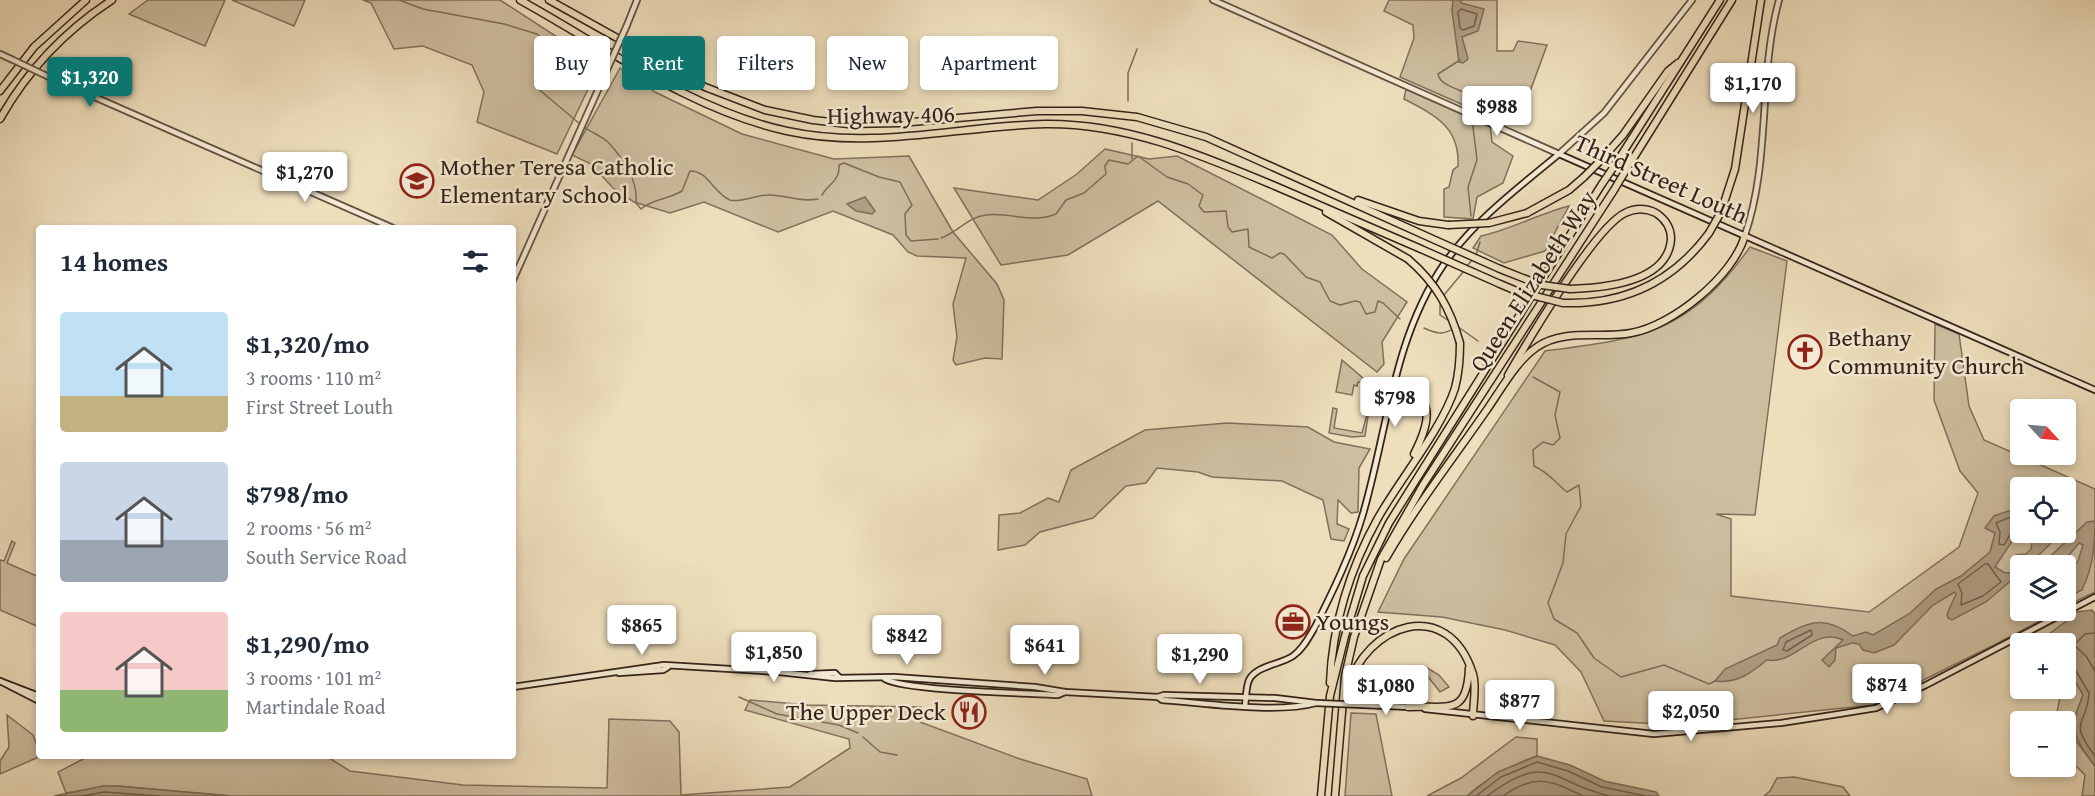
<!DOCTYPE html>
<meta charset="utf-8">
<style>
body{margin:0;font-family:"Gentium Book Plus",serif;background:#f2f2f3;color:#1f2937;height:100vh;display:flex;flex-direction:column;font-size:22px;white-space:nowrap}
*{box-sizing:border-box;margin:0}
p{font-size:20px;color:#747a83}
.icon{flex:none;width:33px;height:33px;fill:none;stroke:currentColor;stroke-width:2;stroke-linecap:round;stroke-linejoin:round}
.map{position:relative;flex:1;overflow:hidden}
.side{position:absolute;left:36px;top:225px;width:480px;height:534px;display:flex;flex-direction:column;background:#fff;border-radius:6px;box-shadow:0 3px 9px #0003}
.side>*{flex:none}
.banner{position:absolute;left:534px;top:36px;width:570px;height:54px;display:flex;gap:12px}
.needle{width:39px;rotate:116deg}
.fabs{position:absolute;left:2010px;top:399px;display:grid;gap:12px}
.fabs a{display:grid;place-items:center;width:66px;height:66px;border-radius:6px;background:#fff;box-shadow:0 3px 9px #0003;font-size:30px}
.price{position:absolute;translate:-50% -51px;padding:0 14px;border-radius:6px;background:#fff;color:#222;font-size:20px;line-height:39px;filter:drop-shadow(0 2px 3px #0008)}
.price::after{content:'';position:absolute;left:50%;top:36px;width:18px;height:14px;margin-left:-9px;background:inherit;clip-path:polygon(0 0,100% 0,50% 100%)}
.price.on{background:#0f766e;color:#fff}
ul{padding:0;list-style:none}
li{display:flex;align-items:center;gap:18px;height:150px;padding:0 24px}
li span{display:grid;place-items:center;flex:none;width:168px;height:120px;border-radius:6px;color:#555}
li>.icon{margin-inline-start:auto}
span .icon{width:72px;height:72px;fill:#fffc;stroke-width:1}
li b{font-size:26px}
h2{display:flex;justify-content:space-between;align-items:center;height:72px;padding:0 24px;font-size:26px}
.tag{padding:0 21px;border-radius:6px;background:#fff;box-shadow:0 3px 9px #0003;font-size:21px;line-height:54px}
.tag.on{background:#0f766e;color:#fff}
.map>svg:first-child{display:block}
.green{fill:#cebea0;stroke:#81705c;stroke-width:1.5;fill-rule:evenodd}
.water{fill:#af9e84;stroke:#7e6c59;stroke-width:1.5}
.lines{fill:none;stroke-linecap:round;stroke-linejoin:round}
.shore{stroke:#72604e;stroke-width:1.5}
.stream{stroke:#7e6c59;stroke-width:1.5}
.tertiary-casing{stroke:#625141;stroke-width:8}
.secondary-casing{stroke:#342218;stroke-width:8}
.motorway-casing{stroke:#342218;stroke-width:9}
.tertiary{stroke:#f4ead3;stroke-width:4.5}
.secondary{stroke:#f4ead3;stroke-width:4.5}
.motorway{stroke:#eedebc;stroke-width:6}
.tertiary-bridge-casing{stroke:#625141;stroke-width:8;stroke-linecap:butt}
.secondary-bridge-casing{stroke:#342218;stroke-width:8;stroke-linecap:butt}
.motorway-bridge-casing{stroke:#342218;stroke-width:9;stroke-linecap:butt}
.tertiary-bridge{stroke:#f4ead3;stroke-width:4.5}
.secondary-bridge{stroke:#f4ead3;stroke-width:4.5}
.motorway-bridge{stroke:#eedebc;stroke-width:6}
.labels{text-anchor:middle;stroke-width:5;stroke-linejoin:round;paint-order:stroke}
.street-label{font-size:24px;fill:#342218;stroke:#f4ead3}
.poi-label{font-size:24px;fill:#342218;stroke:#f4ead3;text-anchor:start}
</style>
<div class="map">
<svg width="2095" height="796" viewBox="0 0 2095 796">
<rect width="100%" height="100%" fill="#eedebc"/>
<filter id="stains"><feTurbulence type="fractalNoise" baseFrequency=".00333" numOctaves="4"/><feColorMatrix values="0 0 0 0 .2 0 0 0 0 .09 0 0 0 0 .02 0 0 0 .5 -.17"/></filter>
<radialGradient id="worn" r=".72"><stop offset=".6" stop-color="#630" stop-opacity="0"/><stop offset="1" stop-color="#630" stop-opacity=".3"/></radialGradient>
<g class="green">
<path d="M148 0H225L205 46 129 14Z"/>
<path d="M232 0H305L294 26Z"/>
<path d="M363 0H500L574 48 601 62 557 154 477 122 484 92 472 65 423 46 394 49 371 3Z"/>
<path d="M1389 0H1497V51H1513L1518 41 1547 45 1528 97 1506 92 1495 119 1400 77 1414 38 1413 25 1384 11Z"/>
<path d="M620 68 655 92 742 134 834 159 909 156 953 232 997 284 1004 300 1002 359 985 358 956 365 953 360 957 337 953 304 966 258 917 256 908 252 893 235 833 211 778 232 704 202 670 213 634 202 613 188 591 164 572 155Z"/>
<path d="M1406 89 1490 124 1492 142 1513 156 1503 183 1477 197 1473 219 1444 217V189L1449 187 1453 170 1458 166C1460 127 1435 115 1404 99Z"/>
<path d="M1105 149 1149 159 1177 156 1332 235 1362 269 1407 302 1382 342 1384 364 1377 372 1158 201 1068 255 1001 265 954 188 1038 200 1077 174Z"/>
<path d="M1569 206 1545 251 1504 263 1473 248 1481 236C1512 229 1538 214 1569 206Z"/>
<path d="M1750 247 1787 261 1755 515 1716 514 1731 519V596L1869 612 1959 547 1978 493 1960 471 1934 400 1935 324 1959 334 1969 406 1984 440 2095 489V592L2066 606V566H2020V610L2058 611 1994 645 1873 705 1680 725 1604 721 1581 672 1555 645 1505 630 1442 617 1378 612 1404 559 1545 351C1643 338 1688 334 1750 247ZM2020 488H2066V532H2020Z"/>
<path d="M1342 360 1364 379 1365 383 1358 382 1357 386 1354 385 1352 395 1336 392Z"/>
<path d="M1333 408 1337 409 1334 428 1362 433 1367 414 1364 413 1365 408 1369 409 1365 436 1352 437 1329 433Z"/>
<path d="M1227 423 1308 427 1334 442 1370 449 1359 468 1358 512 1351 513 1338 500 1337 524 1349 529 1344 541 1331 539 1323 500 1282 481 1212 477 1198 472 1157 468 1146 483 1126 486 1093 518 1040 532 1025 545 998 550 999 515 1020 513 1048 498 1059 502 1071 470 1145 430Z"/>
<path d="M12 541 15 543 7 563 39 577V627L0 610V560L4 561Z"/>
<path d="M2068 614V620L2048 635 2053 643H2032L2027 637Z"/>
<path d="M2066 665 2083 695 2073 721 2076 741 2095 766V796H2082L2085 775 2066 756V722H2055L2061 692 2059 689 2066 688Z"/>
<path d="M1424 666 1439 675 1449 687 1440 692 1422 669Z"/>
<path d="M750 700 808 705 921 707 920 722 1020 759 1087 779 1092 796H232L117 786 66 793 58 772 89 756H326L350 771 463 785 607 788 609 719 670 721 679 732 681 795 790 787 850 748 849 739 745 710Z"/>
<path d="M1351 713 1376 714 1392 796H1345Z"/>
<path d="M7 715 33 735 41 756 0 774V761L9 747Z"/>
<path d="M1516 737 1537 739V756C1511 765 1487 778 1467 796H1427L1461 778Z"/>
<path d="M1794 777 1843 787 1850 796H1764L1770 791 1777 778Z"/>
</g>
<g class="water">
<path d="M1453 0H1461V3L1484 9 1478 31 1462 37 1468 59 1463 63 1459 62 1452 11Z"/>
<path d="M865 197 875 211 872 214 856 211 847 204Z"/>
<path d="M2020 507V532L2023 533 2016 535 1995 567 2005 573 2016 572 2017 565 2013 560 2016 555 2026 554 2031 549 2033 535 2029 533H2057L2056 538 2029 565 2020 566V573L1986 602 1952 620 1948 618 1947 614 1956 594 1955 592 1933 605 1894 645 1874 653 1863 650 1859 644 1852 643 1836 648 1835 660 1829 667 1822 660 1843 640C1814 626 1795 665 1767 660 1751 673 1737 684 1715 681L1725 669 1777 645 1780 638C1808 621 1824 615 1853 636L1866 632 1873 635 1909 614 1936 589 1961 576 1990 552 1995 533 1985 528 1994 516Z"/>
<path d="M2095 521C2095 546 2093 567 2082 590L2074 594 2070 601 2076 612 2092 610 2095 614V766C2073 737 2069 730 2083 695L2066 665V644L2053 643 2048 635 2068 620 2066 573 2078 561 2083 545 2079 543 2061 565 2040 566 2087 522Z"/>
<path d="M1537 756 1570 765 1604 781 1656 792 1659 796H1467L1498 772Z"/>
<path d="M103 786H117L231 796H54Z"/>
</g>
<g class="lines">
<g class="shore">
<path d="M1461 9 1477 14 1474 26 1463 30 1460 28 1458 12Z"/>
<path d="M2020 513 1996 523 2000 532 1999 544 2004 545 2012 531 2020 527"/>
<path d="M1985 564H1988L2001 582 1983 596 1961 605 1962 593 1958 584Z"/>
<path d="M1811 630 1812 635 1787 651 1783 650 1786 642Z"/>
<path d="M2095 633 2085 634 2074 645 2086 656 2095 671"/>
<path d="M2066 663 2073 666 2089 693C2087 727 2067 719 2095 756"/>
<path d="M82 796 104 792 160 796"/>
<path d="M1476 796 1501 777 1537 762 1568 771 1602 787 1646 796"/>
<path d="M1487 796C1551 749 1550 783 1610 796"/>
<path d="M1503 796C1535 773 1550 780 1583 796"/>
</g>
<g class="stream">
<path d="M399 0 423 9 504 24 537 34 543 39 548 52 536 87 580 124"/>
<path d="M1460 60 1438 74C1441 90 1472 89 1480 104L1473 127 1477 160 1468 187 1471 216"/>
<path d="M1128 101V73L1137 49"/>
<path d="M584 127C592 133 602 136 609 143 624 160 638 180 636 203L641 209C652 199 669 199 682 191L690 171C709 171 713 193 730 200 739 203 757 195 767 195 784 194 801 203 818 199"/>
<path d="M1132 143V159"/>
<path d="M822 195C829 183 840 181 839 165L844 163 879 177 900 182 912 205 905 214 906 235 911 241 938 239"/>
<path d="M941 238C958 232 968 217 986 215 1010 212 1032 224 1056 214L1066 200 1084 193 1106 174 1105 166 1109 160 1128 164 1138 156 1167 177 1188 184 1203 195 1199 206 1204 212 1226 211 1228 227 1232 232 1248 229 1249 247 1272 258 1280 253 1284 254 1306 277 1320 282 1330 301 1340 305 1355 301 1360 302 1366 314 1375 312 1378 301 1383 303 1400 319"/>
<path d="M1476 255 1480 242"/>
<path d="M1466 267 1473 259"/>
<path d="M1444 295 1464 271"/>
<path d="M1440 301V315L1449 321"/>
<path d="M1457 326 1478 341"/>
<path d="M1424 328C1435 333 1443 336 1454 328"/>
<path d="M1533 377 1560 392 1555 415 1560 438 1553 445 1543 442 1533 450 1534 466C1551 474 1554 482 1567 492L1579 485 1581 506 1566 534 1563 563 1548 603 1554 619 1577 633 1594 658 1621 677 1664 665 1709 684 1715 681"/>
<path d="M739 697 777 714 839 725 858 733"/>
<path d="M863 737 880 752 897 755"/>
</g>
<defs>
<g id="tertiary">
<path d="M1213 0 1559 154 1604 113 1692 0"/>
<path d="M627 25 637 0"/>
<path d="M0 54 11 59"/>
<path d="M49 77 393 228"/>
<path d="M1745 235C1771 160 1758 76 1779 0"/>
<path d="M513 280 606 72"/>
</g>
<g id="secondary">
<path d="M619 673 663 670 668 667"/>
<path d="M810 674 835 673 839 677"/>
<path d="M885 679C906 691 1026 693 1058 695L1065 692"/>
<path d="M0 681 39 701"/>
<path d="M0 681 39 696"/>
<path d="M513 687 664 665 779 672 835 678 894 677 1035 687 1065 692 1158 697 1164 695 1275 698 1316 703"/>
<path d="M1158 697 1162 700C1205 703 1276 714 1316 703"/>
<path d="M1364 705 1411 707"/>
<path d="M1245 706C1246 698 1246 690 1248 683 1252 666 1280 665 1293 656 1303 649 1309 637 1315 627 1333 591 1352 552 1363 514 1388 428 1393 339 1444 264 1475 220 1518 188 1559 154L2095 390"/>
<path d="M1425 709 1654 734 1781 723 1839 714 1876 708 1926 685 2095 597"/>
</g>
<g id="motorway">
<path d="M520 0C605 47 691 110 787 131 874 150 958 126 1045 124 1127 123 1201 155 1275 186 1324 207 1372 228 1421 249"/>
<path d="M549 0 705 87 765 110 813 120 848 124 900 123 1037 111H1082L1137 117 1206 137 1435 240"/>
<path d="M0 91 34 47 86 0"/>
<path d="M0 119C27 71 66 30 112 0"/>
<path d="M1601 160 1623 135 1668 71 1678 63"/>
<path d="M1615 165 1720 0"/>
<path d="M1626 170 1732 0"/>
<path d="M1358 200 1419 221 1448 225"/>
<path d="M1326 212 1408 259"/>
<path d="M1721 212 1735 169 1761 0"/>
<path d="M1527 213 1569 190 1584 177"/>
<path d="M1500 269 1528 280"/>
<path d="M1500 284 1519 292"/>
<path d="M1563 303C1624 305 1673 282 1709 233"/>
<path d="M1508 375C1528 341 1594 228 1625 213 1635 208 1646 208 1656 213 1665 219 1671 228 1671 239 1668 283 1603 288 1570 289"/>
<path d="M1393 384C1437 394 1431 421 1414 454"/>
<path d="M1386 558C1416 506 1452 460 1486 411 1501 390 1516 361 1537 347 1564 328 1601 339 1631 333 1672 326 1734 276 1745 235"/>
<path d="M1330 683C1332 626 1350 568 1378 518 1400 479 1442 429 1455 388 1459 373 1460 358 1460 343"/>
<path d="M1347 690C1366 623 1448 595 1473 674 1477 687 1473 703 1473 716"/>
<path d="M1408 707C1448 705 1467 717 1469 668"/>
<path d="M1321 796 1330 696 1345 636 1363 576 1389 523 1602 184"/>
<path d="M1335 796 1345 676 1354 637 1381 559 1423 485 1614 190"/>
</g>
</defs>
<use href="#tertiary" class="tertiary-casing"/>
<use href="#secondary" class="secondary-casing"/>
<use href="#motorway" class="motorway-casing"/>
<use href="#tertiary" class="tertiary"/>
<use href="#secondary" class="secondary"/>
<use href="#motorway" class="motorway"/>
<defs>
<g id="tertiary-bridge">
<path d="M11 59 49 77"/>
<path d="M606 72 627 25"/>
</g>
<path id="secondary-bridge" d="M1316 703 1364 705"/>
<g id="motorway-bridge">
<path d="M1584 177 1601 160"/>
<path d="M1602 184 1615 165"/>
<path d="M1614 190 1626 170"/>
<path d="M1448 225 1489 223 1527 213"/>
<path d="M1709 233 1721 212"/>
<path d="M1435 240 1500 269"/>
<path d="M1421 249 1500 284"/>
<path d="M1408 259C1436 283 1450 308 1460 343"/>
<path d="M1528 280 1542 285 1570 289"/>
<path d="M1519 292 1563 303"/>
</g>
</defs>
<use href="#tertiary-bridge" class="tertiary-bridge-casing"/>
<use href="#secondary-bridge" class="secondary-bridge-casing"/>
<use href="#motorway-bridge" class="motorway-bridge-casing"/>
<use href="#tertiary-bridge" class="tertiary-bridge"/>
<use href="#secondary-bridge" class="secondary-bridge"/>
<use href="#motorway-bridge" class="motorway-bridge"/>
</g>
<defs>
<symbol id="school-ring" viewBox="-11 -11 22 22"><circle r="9.5" fill="#f4ead3" stroke="#8f2418" stroke-width="1.5"/><path d="M0-5L7-2L0 1L-7-2ZM-4 1L0 2.5L4 1V4Q0 6-4 4Z" fill="#8f2418"/></symbol>
<symbol id="church-ring" viewBox="-11 -11 22 22"><circle r="9.5" fill="#f4ead3" stroke="#8f2418" stroke-width="1.5"/><path d="M-1.2-6h2.4v3.5h3.3v2.4h-3.3V6h-2.4V-.1h-3.3v-2.4h3.3Z" fill="#8f2418"/></symbol>
<symbol id="office-ring" viewBox="-11 -11 22 22"><circle r="9.5" fill="#f4ead3" stroke="#8f2418" stroke-width="1.5"/><path d="M-6-3h4V-5.5h4V-3h4V5H-6ZM-1-4.5V-3h2v-1.5ZM-6 0V1H6V0Z" fill="#8f2418"/></symbol>
<symbol id="restaurant-ring" viewBox="-11 -11 22 22"><circle r="9.5" fill="#f4ead3" stroke="#8f2418" stroke-width="1.5"/><path d="M-5-6h1v4h1v-4h1v4h1v-4h1v5L-1.5 .5V6h-2V.5L-5-1ZM5-6V6H3V1.5H1.5Q1.5-4 5-6Z" fill="#8f2418"/></symbol>
</defs>
<g fill-rule="evenodd">
<use href="#school-ring" x="398" y="162" width="38" height="38"/>
<use href="#church-ring" x="1786" y="333" width="38" height="38"/>
<use href="#office-ring" x="1274" y="603" width="38" height="38"/>
<use href="#restaurant-ring" x="950" y="693" width="38" height="38"/>
</g>
<g class="labels">
<g class="street-label">
<text transform="translate(891 115) rotate(-1)" y="8">Highway 406</text>
<text transform="translate(1661 179) rotate(24)" y="8">Third Street Louth</text>
<text transform="translate(1533 281) rotate(-57)" y="8">Queen Elizabeth Way</text>
</g>
<g class="poi-label">
<text x="440" y="175">Mother Teresa Catholic<tspan x="440" dy="28">Elementary School</tspan></text>
<text x="1828" y="346">Bethany<tspan x="1828" dy="28">Community Church</tspan></text>
<text x="1316" y="630">Youngs</text>
<text x="946" y="720" text-anchor="end">The Upper Deck</text>
</g>
</g>
<rect width="100%" height="100%" filter="url(#stains)"/>
<rect width="100%" height="100%" fill="url(#worn)"/>
</svg>
<div class="fabs">
<a><svg class="needle" viewBox="-14 -14 28 28"><path d="M0-13l5 13h-10z" fill="#e53935"/><path d="M0 13l5-13h-10z" fill="#747a83"/></svg></a>
<a><svg class="icon" aria-label="locate" viewBox="0 0 24 24"><circle cx="12" cy="12" r="6"/><path d="M12 2v4M12 18v4M2 12h4M18 12h4"/></svg></a>
<a><svg class="icon" aria-label="layers" viewBox="0 0 24 24"><path d="M12 4l9 5-9 5-9-5zM3 14l9 5 9-5"/></svg></a>
<a>+</a>
<a>−</a>
</div>
<b class="price on" style="left:90px;top:108px">$1,320</b>
<b class="price" style="left:1753px;top:114px">$1,170</b>
<b class="price" style="left:1497px;top:137px">$988</b>
<b class="price" style="left:305px;top:203px">$1,270</b>
<b class="price" style="left:1395px;top:428px">$798</b>
<b class="price" style="left:642px;top:656px">$865</b>
<b class="price" style="left:907px;top:666px">$842</b>
<b class="price" style="left:1045px;top:676px">$641</b>
<b class="price" style="left:774px;top:683px">$1,850</b>
<b class="price" style="left:1200px;top:685px">$1,290</b>
<b class="price" style="left:1887px;top:715px">$874</b>
<b class="price" style="left:1386px;top:716px">$1,080</b>
<b class="price" style="left:1520px;top:731px">$877</b>
<b class="price" style="left:1691px;top:742px">$2,050</b>
<div class="banner">
<a class="tag">Buy</a>
<a class="tag on">Rent</a>
<a class="tag">Filters</a>
<a class="tag">New</a>
<a class="tag">Apartment</a>
</div>
<section class="side">
<h2>14 homes<svg class="icon" aria-label="filters" viewBox="0 0 24 24"><path d="M4 7h16M4 17h16"/><circle cx="9" cy="7" r="2"/><circle cx="15" cy="17" r="2"/></svg></h2>
<ul>
<li><span style="background:linear-gradient(#bfe0f5 70%,#c2b280 0)"><svg class="icon" aria-label="home" viewBox="0 0 24 24"><path d="M3 11l9-7 9 7M6 9v11h12V9"/></svg></span><div><b>$1,320/mo</b><p>3 rooms · 110 m²</p><p>First Street Louth</p></div></li>
<li><span style="background:linear-gradient(#c9d6e8 65%,#9aa5b1 0)"><svg class="icon" aria-label="home" viewBox="0 0 24 24"><path d="M3 11l9-7 9 7M6 9v11h12V9"/></svg></span><div><b>$798/mo</b><p>2 rooms · 56 m²</p><p>South Service Road</p></div></li>
<li><span style="background:linear-gradient(#f6c9c9 65%,#8fb573 0)"><svg class="icon" aria-label="home" viewBox="0 0 24 24"><path d="M3 11l9-7 9 7M6 9v11h12V9"/></svg></span><div><b>$1,290/mo</b><p>3 rooms · 101 m²</p><p>Martindale Road</p></div></li>
</ul>
</section>
</div>
